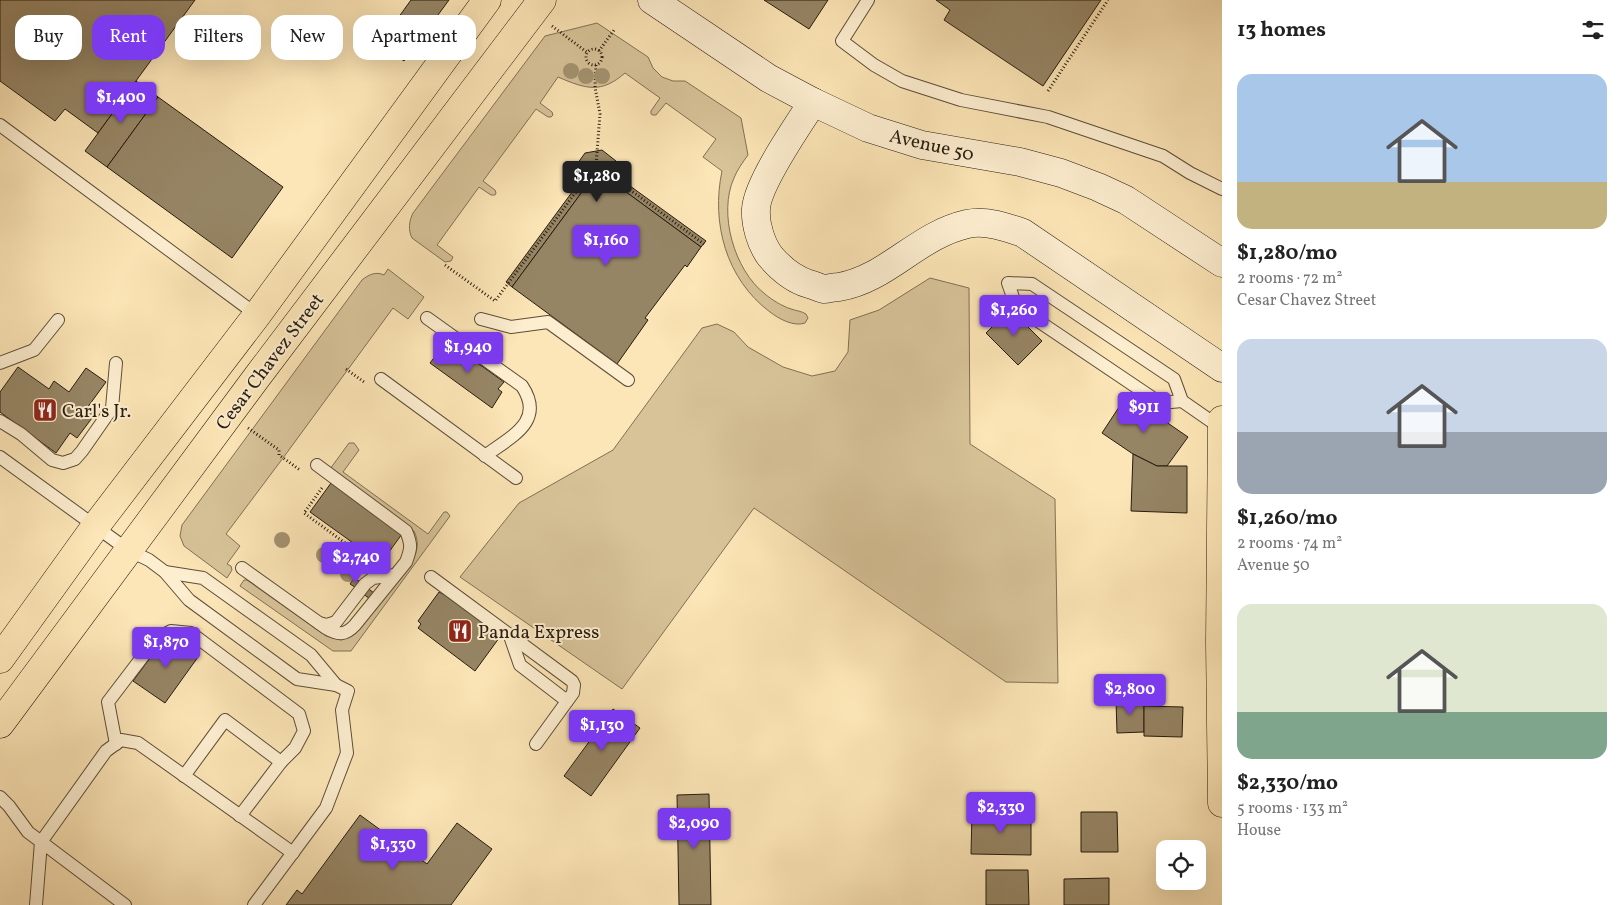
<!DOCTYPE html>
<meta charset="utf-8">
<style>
body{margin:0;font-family:Vollkorn,serif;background:#f2f2f2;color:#222;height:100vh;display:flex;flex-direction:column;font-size:19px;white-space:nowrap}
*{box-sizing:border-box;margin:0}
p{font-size:16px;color:#767676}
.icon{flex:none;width:28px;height:28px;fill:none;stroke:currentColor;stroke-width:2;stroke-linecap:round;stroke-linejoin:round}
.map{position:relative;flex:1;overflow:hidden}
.panel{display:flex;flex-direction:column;background:#fff;width:400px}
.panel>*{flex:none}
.banner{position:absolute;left:15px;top:15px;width:475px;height:45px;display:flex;gap:10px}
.controls{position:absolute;left:1156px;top:840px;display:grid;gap:10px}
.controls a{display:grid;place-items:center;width:50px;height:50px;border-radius:10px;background:#fff;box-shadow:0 5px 20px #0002;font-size:25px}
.price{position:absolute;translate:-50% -42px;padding:0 11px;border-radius:5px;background:#7c3aed;color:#fff;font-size:16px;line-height:32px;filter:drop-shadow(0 1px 2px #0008)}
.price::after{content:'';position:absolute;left:50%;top:30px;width:15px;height:11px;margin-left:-8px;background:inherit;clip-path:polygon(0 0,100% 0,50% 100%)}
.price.active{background:#222;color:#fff}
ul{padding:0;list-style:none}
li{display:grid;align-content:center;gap:10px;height:265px;padding:0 15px}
li span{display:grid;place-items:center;height:155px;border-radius:15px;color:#555}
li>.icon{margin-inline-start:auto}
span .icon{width:90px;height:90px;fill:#fffc;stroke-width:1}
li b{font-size:21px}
h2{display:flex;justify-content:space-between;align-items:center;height:60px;padding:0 15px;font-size:21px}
.pill{padding:0 18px;border-radius:15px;background:#fff;box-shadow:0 5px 20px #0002;font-size:18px;line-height:45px}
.pill.active{background:#7c3aed;color:#fff}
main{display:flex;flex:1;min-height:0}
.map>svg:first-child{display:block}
.green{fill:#d8c399;stroke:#807054}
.building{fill:#968565;stroke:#271c0e}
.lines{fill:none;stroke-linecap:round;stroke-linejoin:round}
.lane-casing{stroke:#5c4e38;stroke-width:14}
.secondary-casing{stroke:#271c0e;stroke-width:29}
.primary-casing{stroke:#271c0e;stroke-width:29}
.path{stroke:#271c0e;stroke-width:3;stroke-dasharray:1 2.5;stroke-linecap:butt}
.lane{stroke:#fdeed0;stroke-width:12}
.secondary{stroke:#fdeed0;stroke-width:28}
.primary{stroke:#fce5b6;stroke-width:28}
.tree{fill:#a49271}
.labels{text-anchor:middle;stroke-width:4;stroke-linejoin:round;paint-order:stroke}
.street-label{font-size:19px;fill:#271c0e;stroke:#fdeed0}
.poi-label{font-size:19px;fill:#271c0e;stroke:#fdeed0;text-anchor:start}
</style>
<main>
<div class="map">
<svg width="1222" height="905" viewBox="0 0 1222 905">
<rect width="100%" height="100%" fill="#fce5b6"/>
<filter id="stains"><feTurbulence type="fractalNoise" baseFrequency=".004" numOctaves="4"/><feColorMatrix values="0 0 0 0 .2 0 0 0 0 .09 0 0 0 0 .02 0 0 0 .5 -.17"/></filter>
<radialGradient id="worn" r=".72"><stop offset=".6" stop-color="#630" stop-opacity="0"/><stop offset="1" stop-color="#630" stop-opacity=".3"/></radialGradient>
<g class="green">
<path d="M597 23 648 57 653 68 662 77 673 81H685L741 118 748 155C743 162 737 170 734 178 718 213 734 270 765 294 772 300 782 306 791 309 797 311 801 311 806 314L808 318 805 323C794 327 779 319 770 312 726 279 711 223 722 171L703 157 716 139 666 103 656 115H653L651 114V111L660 98 625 73C601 94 586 89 558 77L540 103 552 112 553 115 551 117H548L536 109 483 181 495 190 496 193 495 195H491L479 187 437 245 453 257 451 261 445 262 412 238C408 230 409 221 413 213L545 36Z"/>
<path d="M388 269 424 297 408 319 393 308 283 458 226 534 240 546 227 564 231 566 232 570 227 578 184 546 180 536 182 525 362 280C368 275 376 271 384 275Z"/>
<path d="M930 278 969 288 970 444 1055 499 1058 683 1006 682 754 508 622 689 460 577 519 503 613 450 702 328 717 324 734 332 748 347 783 367 812 376 835 371 848 352 850 320 879 310Z"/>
<path d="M349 443H354L359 450 343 472 428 534 444 512H447L450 516 351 651H333L240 586 244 580H247L326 636 341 640 353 635 358 631 411 564C417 552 420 544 414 531L330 469Z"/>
</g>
<g class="building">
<path d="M0 0H195L98 133 65 109 55 121 0 81Z"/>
<path d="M411 0H449L404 61 380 43Z"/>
<path d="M764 0H828L809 29Z"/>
<path d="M936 0H1101L1043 86 944 20 950 10Z"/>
<path d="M136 81 158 97 107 167 85 151Z"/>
<path d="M158 97 283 187 232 258 107 167Z"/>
<path d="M602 150 616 161 619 178 706 241 701 247 603 175 593 177 512 287 506 282 578 184 575 167 585 153Z"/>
<path d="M603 175 701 247 687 267 685 265 645 318 648 320 617 364 512 287 593 177Z"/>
<path d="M1010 309 1042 341 1018 365 986 333Z"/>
<path d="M447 341 504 382 498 389 502 392 492 408 430 363Z"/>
<path d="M18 367 49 389 54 381 69 392 86 368 106 382 87 408 95 414 77 438 70 433 56 453 0 412V392Z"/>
<path d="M1127 395 1188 437 1167 466H1157L1133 454 1102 433Z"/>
<path d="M1133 454 1157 466H1187V513L1131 511Z"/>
<path d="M331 483 402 534 381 563 310 512Z"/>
<path d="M354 578 362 583 358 589 350 584Z"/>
<path d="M366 587 374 593 370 599 362 593Z"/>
<path d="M439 592 443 594 444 592 502 634 475 671 418 628 421 624 418 621Z"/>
<path d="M167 635 198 657 165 703 133 681Z"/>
<path d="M1116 700H1144V732L1117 733Z"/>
<path d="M1144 706 1183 707 1182 737 1144 736Z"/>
<path d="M613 709 640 728 591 796 564 776Z"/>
<path d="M709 794 711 905H679L677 795Z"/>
<path d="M972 812 1031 814V855L971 854Z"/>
<path d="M1081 812H1117L1118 852H1081Z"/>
<path d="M360 815 427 864 457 823 492 849 451 905H286L297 890 302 894Z"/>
<path d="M986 870H1028L1029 905H986Z"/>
<path d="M1109 878V905H1064V879Z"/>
</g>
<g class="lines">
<defs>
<g id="lane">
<path d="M868 0 842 41 874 65 902 81 961 100 1048 117 1163 156 1190 173 1222 189"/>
<path d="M0 125 257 315"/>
<path d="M427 318 522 386C546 422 510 437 485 456"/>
<path d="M481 319 511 327 548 322 628 380"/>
<path d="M0 363 34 350 58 320"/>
<path d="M381 379 516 478"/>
<path d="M1182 401 1160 403 1016 306 1008 283 1032 284 1174 379 1182 401 1221 428"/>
<path d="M0 421 21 434 52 460 63 463 75 459 82 451 112 408 116 363"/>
<path d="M0 457 128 550 149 560 165 572 189 600 297 679 336 685 348 691 342 710 347 753 326 808 254 905"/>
<path d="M242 568 326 628C338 635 345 636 355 625L406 562C411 549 412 545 406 531L317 465"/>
<path d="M165 572 203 578 311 655 336 685"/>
<path d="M431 577 572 681 574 685 573 693 536 744"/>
<path d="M319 623 327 625 336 622 365 584 373 578 395 575"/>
<path d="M510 636 520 665 567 701"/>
<path d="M116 744 108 702 156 639 171 631 191 633 299 714 304 731 295 748 281 762"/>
<path d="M184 776 225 720 281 762 240 816"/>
<path d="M0 797 9 806 28 832 125 905"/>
<path d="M36 905 41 842 106 751 121 740 138 743 293 853"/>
</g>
<g id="secondary">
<path d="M652 0 768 78 813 102 868 128 922 145 1020 162 1061 173 1098 187 1126 200 1222 263"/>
<path d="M813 102C798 125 757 184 756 209 755 224 761 244 770 256 781 269 793 279 809 284 814 285 819 288 824 289 828 289 834 287 839 287 887 279 918 235 967 224 986 220 1006 227 1023 233L1222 368"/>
</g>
<g id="primary">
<path d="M1222 420 1220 642 1222 803"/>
<path d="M0 659 95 527 257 315 487 0"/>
<path d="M0 724 257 377 542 0"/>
</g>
</defs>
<use href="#lane" class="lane-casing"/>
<use href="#secondary" class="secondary-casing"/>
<use href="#primary" class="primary-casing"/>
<g class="path">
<path d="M552 26 588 53"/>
<circle cx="594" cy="57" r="8"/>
<path d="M599 51 614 30"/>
<path d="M596 65 595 87 600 114 596 165 598 176"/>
<path d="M1048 91 1108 0"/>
<path d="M445 265 495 301 596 165 704 244"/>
<path d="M346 369 364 382"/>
<path d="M248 428 279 450V455L300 470"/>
<path d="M322 488 304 513 371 562"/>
</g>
<use href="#lane" class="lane"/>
<use href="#secondary" class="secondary"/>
<use href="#primary" class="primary"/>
</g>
<g class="tree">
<circle cx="571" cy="71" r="8"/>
<circle cx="586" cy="76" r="8"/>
<circle cx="602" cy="76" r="8"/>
<circle cx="282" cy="540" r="8"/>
<circle cx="324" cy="555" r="8"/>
<circle cx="348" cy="574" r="8"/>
</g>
<defs>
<symbol id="restaurant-square" viewBox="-11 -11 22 22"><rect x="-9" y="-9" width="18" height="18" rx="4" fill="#8f2418" stroke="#fdeed0"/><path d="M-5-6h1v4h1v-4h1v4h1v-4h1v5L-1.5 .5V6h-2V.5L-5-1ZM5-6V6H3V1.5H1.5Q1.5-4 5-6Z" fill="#fff"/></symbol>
</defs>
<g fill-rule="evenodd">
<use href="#restaurant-square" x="31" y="396" width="28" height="28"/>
<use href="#restaurant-square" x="446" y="617" width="28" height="28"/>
</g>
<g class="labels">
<g class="street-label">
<text transform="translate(932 144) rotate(13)" y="7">Avenue 50</text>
<text transform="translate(269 361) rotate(-53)" y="7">Cesar Chavez Street</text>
</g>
<g class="poi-label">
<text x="62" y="417">Carl's Jr.</text>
<text x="478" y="638">Panda Express</text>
</g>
</g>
<rect width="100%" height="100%" filter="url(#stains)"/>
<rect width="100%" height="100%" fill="url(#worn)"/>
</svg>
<div class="controls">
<a><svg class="icon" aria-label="locate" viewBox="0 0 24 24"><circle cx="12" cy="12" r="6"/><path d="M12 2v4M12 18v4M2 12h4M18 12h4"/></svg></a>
</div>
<b class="price" style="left:121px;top:124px">$1,400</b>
<b class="price active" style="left:597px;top:203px">$1,280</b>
<b class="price" style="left:606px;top:267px">$1,160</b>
<b class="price" style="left:1014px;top:337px">$1,260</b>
<b class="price" style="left:468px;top:374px">$1,940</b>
<b class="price" style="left:1144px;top:434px">$911</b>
<b class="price" style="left:356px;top:584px">$2,740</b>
<b class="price" style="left:166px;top:669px">$1,870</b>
<b class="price" style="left:1130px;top:716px">$2,800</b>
<b class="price" style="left:602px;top:752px">$1,130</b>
<b class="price" style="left:1001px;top:834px">$2,330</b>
<b class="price" style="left:694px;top:850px">$2,090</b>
<b class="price" style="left:393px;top:871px">$1,330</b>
<div class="banner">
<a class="pill">Buy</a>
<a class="pill active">Rent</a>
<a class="pill">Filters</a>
<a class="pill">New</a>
<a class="pill">Apartment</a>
</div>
</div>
<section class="panel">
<h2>13 homes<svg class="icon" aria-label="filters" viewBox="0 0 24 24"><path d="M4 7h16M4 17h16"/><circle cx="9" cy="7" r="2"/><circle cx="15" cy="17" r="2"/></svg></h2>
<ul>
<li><span style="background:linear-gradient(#a9c7e8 70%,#c2b280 0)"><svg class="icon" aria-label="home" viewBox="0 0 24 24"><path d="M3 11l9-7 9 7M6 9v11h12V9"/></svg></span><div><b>$1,280/mo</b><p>2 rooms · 72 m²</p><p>Cesar Chavez Street</p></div></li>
<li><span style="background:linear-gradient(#c9d6e8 60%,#9aa5b1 0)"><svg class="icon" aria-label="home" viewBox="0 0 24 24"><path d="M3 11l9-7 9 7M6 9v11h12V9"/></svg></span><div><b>$1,260/mo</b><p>2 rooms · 74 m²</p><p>Avenue 50</p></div></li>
<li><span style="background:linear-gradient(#dfe7d0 70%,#7fa58c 0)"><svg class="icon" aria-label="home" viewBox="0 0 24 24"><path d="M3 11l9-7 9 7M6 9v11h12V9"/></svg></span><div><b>$2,330/mo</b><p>5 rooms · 133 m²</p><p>House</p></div></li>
</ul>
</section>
</main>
